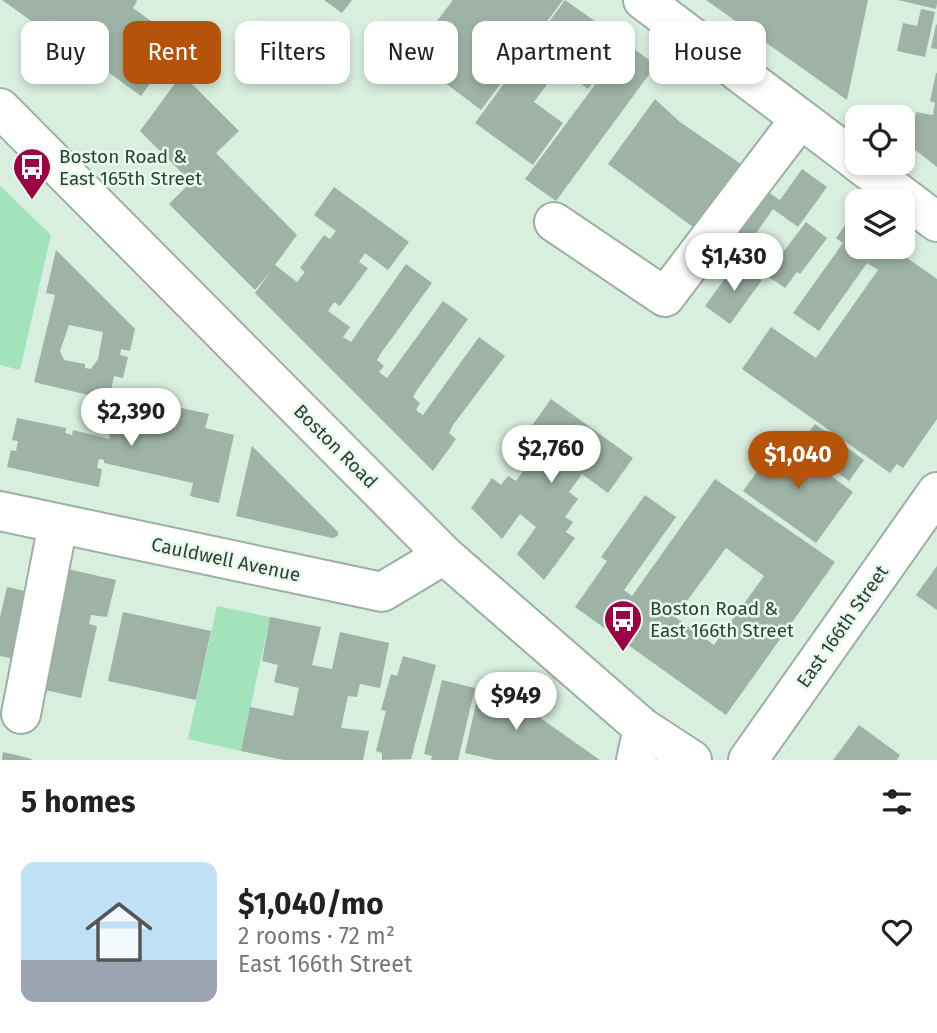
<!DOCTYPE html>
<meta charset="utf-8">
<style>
body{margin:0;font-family:"Fira Sans",sans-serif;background:#f2f2f2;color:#222;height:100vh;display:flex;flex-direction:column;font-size:26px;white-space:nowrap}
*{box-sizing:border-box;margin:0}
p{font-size:23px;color:#767676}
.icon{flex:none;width:38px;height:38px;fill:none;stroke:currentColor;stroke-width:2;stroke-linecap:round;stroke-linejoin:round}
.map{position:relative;height:760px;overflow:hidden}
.sheet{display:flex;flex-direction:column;background:#fff;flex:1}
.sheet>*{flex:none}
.banner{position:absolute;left:21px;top:21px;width:896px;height:63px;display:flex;gap:14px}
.controls{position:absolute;left:845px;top:105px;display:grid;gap:14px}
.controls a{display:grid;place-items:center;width:70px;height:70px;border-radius:14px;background:#fff;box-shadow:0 4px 10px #0003;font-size:35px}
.price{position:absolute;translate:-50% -60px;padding:0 16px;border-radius:24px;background:#fff;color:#222;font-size:23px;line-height:46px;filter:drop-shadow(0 2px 4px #0008)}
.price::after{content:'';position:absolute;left:50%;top:42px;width:21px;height:16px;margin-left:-10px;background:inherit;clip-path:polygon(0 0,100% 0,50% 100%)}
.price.current{background:#b45309;color:#fff}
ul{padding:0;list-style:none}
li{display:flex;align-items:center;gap:21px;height:175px;padding:0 21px}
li+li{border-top:2px solid #e0e0e0}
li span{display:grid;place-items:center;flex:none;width:196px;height:140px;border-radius:14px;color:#555}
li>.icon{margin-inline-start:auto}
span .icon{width:84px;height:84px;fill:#fffc;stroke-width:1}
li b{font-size:30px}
h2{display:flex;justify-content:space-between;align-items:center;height:84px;padding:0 21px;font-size:30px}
.pill{padding:0 24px;border-radius:14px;background:#fff;box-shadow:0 4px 10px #0003;font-size:24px;line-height:63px}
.pill.current{background:#b45309;color:#fff}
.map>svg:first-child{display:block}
.green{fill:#a3e3bb}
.building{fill:#9eb3a5;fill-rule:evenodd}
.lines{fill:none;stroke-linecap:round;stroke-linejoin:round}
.minor-casing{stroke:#9bb0a2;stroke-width:42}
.major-casing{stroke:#9bb0a2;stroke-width:42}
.minor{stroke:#fff;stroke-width:38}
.major{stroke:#fff;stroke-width:38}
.labels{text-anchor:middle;stroke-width:5;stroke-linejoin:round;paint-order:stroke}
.poi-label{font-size:19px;fill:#353d38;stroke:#e5fbec;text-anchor:start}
.street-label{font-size:19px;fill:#353d38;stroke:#e5fbec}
</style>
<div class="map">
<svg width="937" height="760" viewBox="0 0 937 760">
<rect width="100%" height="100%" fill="#d8eedf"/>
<g class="green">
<path d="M0 186 51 235 20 370 0 365Z"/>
<path d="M217 606 270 617 241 751 188 739Z"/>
</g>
<g class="building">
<path d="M2 0H136L137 1 133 8 180 42 141 96 94 62 99 55 50 20 44 30Z"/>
<path d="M324 0H352L342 13Z"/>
<path d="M453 0H563L481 110 423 66 443 39 430 30Z"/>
<path d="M565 0 623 41 588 89 559 68 534 102 563 123 533 165 475 123Z"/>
<path d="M706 0H868L847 100Z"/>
<path d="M898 0H937V3L936 9Z"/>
<path d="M921 9 935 12 925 57 897 51 903 23 917 26Z"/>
<path d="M936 24 937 25V49L931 48Z"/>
<path d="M626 43 656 65 556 201 525 179Z"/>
<path d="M936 73H937V167L909 145 916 112 933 115 935 103 930 101Z"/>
<path d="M182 74 239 131 216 153 297 235 275 265 297 282 305 272 300 268 324 235 330 239 336 231 314 215 334 187 409 242 388 270 365 253 359 262 368 268 340 306 334 302 328 311 350 327 343 337 351 342 406 264 432 283 381 353 377 360 384 366 379 372 387 378 443 301 468 319 417 390 413 397 420 403 416 410 423 415 479 337 505 356 453 425 449 433 456 439 433 471 255 293 270 272 255 290 169 204 191 182 140 131Z"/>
<path d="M655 99 680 122 751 171 705 236 608 164Z"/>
<path d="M802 169 827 187 798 227 773 209 735 263 716 250 761 187 780 200Z"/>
<path d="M858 207V247H894L893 248 937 279V419L903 468 897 464 890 473 742 369 771 327 816 358 878 270 867 263 819 331 793 313 843 243 836 238Z"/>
<path d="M806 222 827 238 800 274 797 272 785 288 766 275Z"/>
<path d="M56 250 135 329 130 351 121 349 120 355 128 357 123 378 114 376 109 400 34 382 55 295 46 293ZM69 325 103 332 98 359 91 369 85 368V364L64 360 60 351Z"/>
<path d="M737 262 762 280 730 324 705 306Z"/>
<path d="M119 394 209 414 205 428 234 435 219 503 190 496 193 483 104 463V460L99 459 97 468 102 469 99 487 7 467 11 450 16 451 18 441 12 440 17 418 66 428 65 433 72 435 73 430 109 439Z"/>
<path d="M551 399 633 458 608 493 582 474 569 492 578 499 565 517 573 522 566 532 575 538 544 580 517 554 536 527 520 514 502 539 471 508 492 478 501 485 508 476 516 481 536 453 543 458 549 450 526 434Z"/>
<path d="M815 424 864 460 849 481 799 445Z"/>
<path d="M781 439 853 492 816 543 743 491Z"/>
<path d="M252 446 338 532V536L332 538 236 516Z"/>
<path d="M715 479 835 562 726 715 575 607 607 561 601 557 645 495 676 517 624 590 632 596ZM726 548 764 576 714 645 675 617Z"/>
<path d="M937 566V610L916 595Z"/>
<path d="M59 567 116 580 107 617 91 615 89 624 97 626 81 698 41 689Z"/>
<path d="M7 587 34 593 19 660 0 656V617Z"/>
<path d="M123 612 211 631 196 700 108 681Z"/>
<path d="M270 617 321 627 312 665 332 669 340 632 389 643 380 688 360 684 357 697 348 696 341 728 369 731 363 760H284L241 751 250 707 293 716 299 688 274 682 278 665 262 661Z"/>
<path d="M403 656 436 665 411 759 382 760V753L376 751 386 711 381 710 391 674 397 676Z"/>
<path d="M482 677 600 760H496L465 753Z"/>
<path d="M442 680 475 688 458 760H431L432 756 424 754Z"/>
<path d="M859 725 900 755 897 760H833Z"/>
<path d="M3 752 32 759 31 760H2Z"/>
</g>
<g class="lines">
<defs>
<g id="minor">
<path d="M643 0 858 162"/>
<path d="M859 163 937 222"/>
<path d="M554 222 665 297 800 119"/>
<path d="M0 511 382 592 444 555"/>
<path d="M21 714 58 524"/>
<path d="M636 760 643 728"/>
<path d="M748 760 937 492"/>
</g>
<path id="major" d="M0 108 444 555 643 728 692 760"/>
</defs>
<use href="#minor" class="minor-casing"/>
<use href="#major" class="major-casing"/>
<use href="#minor" class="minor"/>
<use href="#major" class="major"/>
</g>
<defs>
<symbol id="bus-pin" viewBox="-11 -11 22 30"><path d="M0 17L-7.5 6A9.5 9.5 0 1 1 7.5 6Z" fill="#9f0145" stroke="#e5fbec"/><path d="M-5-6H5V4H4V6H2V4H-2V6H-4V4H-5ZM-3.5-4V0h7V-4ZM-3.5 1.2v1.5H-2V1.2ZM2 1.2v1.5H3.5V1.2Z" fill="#fff"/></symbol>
</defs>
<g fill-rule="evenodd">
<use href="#bus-pin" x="10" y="145" width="44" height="60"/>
<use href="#bus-pin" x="601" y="597" width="44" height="60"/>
</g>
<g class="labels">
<g class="poi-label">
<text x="59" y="163">Boston Road &amp;<tspan x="59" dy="22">East 165th Street</tspan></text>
<text x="650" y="615">Boston Road &amp;<tspan x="650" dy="22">East 166th Street</tspan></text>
</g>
<g class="street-label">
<text transform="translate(336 446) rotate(45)" y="7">Boston Road</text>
<text transform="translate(226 559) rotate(12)" y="7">Cauldwell Avenue</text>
<text transform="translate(842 626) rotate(-55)" y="7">East 166th Street</text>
</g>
</g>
</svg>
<div class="controls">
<a><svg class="icon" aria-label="locate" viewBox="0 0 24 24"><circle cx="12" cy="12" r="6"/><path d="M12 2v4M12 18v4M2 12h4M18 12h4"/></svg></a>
<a><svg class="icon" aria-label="layers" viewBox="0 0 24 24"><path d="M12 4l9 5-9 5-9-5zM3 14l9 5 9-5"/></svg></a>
</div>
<b class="price" style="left:734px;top:293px">$1,430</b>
<b class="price" style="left:131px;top:448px">$2,390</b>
<b class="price" style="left:551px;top:485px">$2,760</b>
<b class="price current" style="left:798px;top:491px">$1,040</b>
<b class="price" style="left:516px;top:732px">$949</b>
<div class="banner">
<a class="pill">Buy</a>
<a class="pill current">Rent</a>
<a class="pill">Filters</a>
<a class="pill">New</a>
<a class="pill">Apartment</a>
<a class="pill">House</a>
</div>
</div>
<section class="sheet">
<h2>5 homes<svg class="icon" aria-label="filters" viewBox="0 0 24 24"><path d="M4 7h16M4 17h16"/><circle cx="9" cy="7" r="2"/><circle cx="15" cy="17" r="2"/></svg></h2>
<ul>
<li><span style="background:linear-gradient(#bfe0f5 70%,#9aa5b1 0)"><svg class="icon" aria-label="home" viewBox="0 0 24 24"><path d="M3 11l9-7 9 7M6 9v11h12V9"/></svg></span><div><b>$1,040/mo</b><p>2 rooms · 72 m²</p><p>East 166th Street</p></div><svg class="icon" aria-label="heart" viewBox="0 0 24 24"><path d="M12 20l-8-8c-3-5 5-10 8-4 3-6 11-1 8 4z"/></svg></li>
</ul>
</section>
